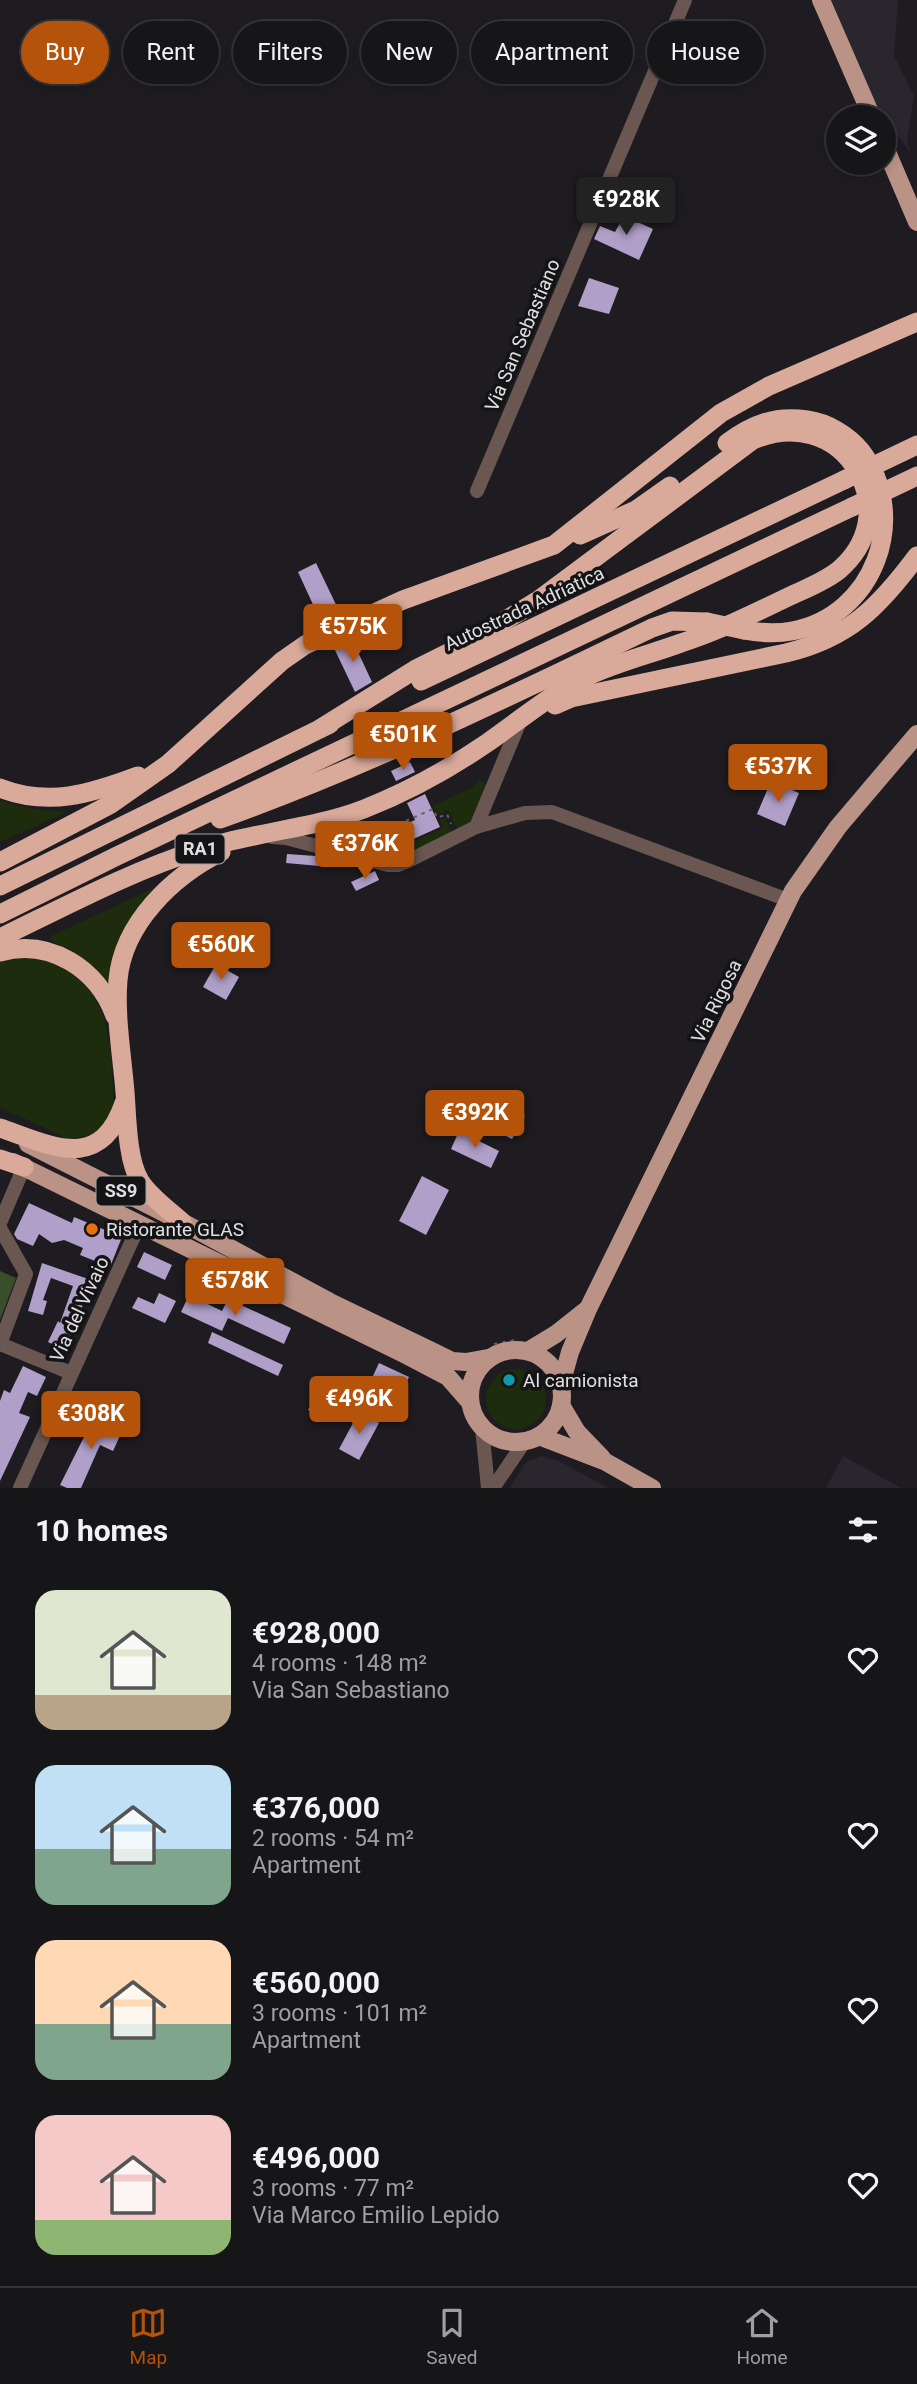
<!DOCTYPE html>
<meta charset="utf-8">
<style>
body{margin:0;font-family:Roboto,sans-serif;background:#1f1e21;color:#f1f3f6;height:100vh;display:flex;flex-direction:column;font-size:26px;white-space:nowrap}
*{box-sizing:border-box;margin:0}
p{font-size:23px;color:#9e9fa2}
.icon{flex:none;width:38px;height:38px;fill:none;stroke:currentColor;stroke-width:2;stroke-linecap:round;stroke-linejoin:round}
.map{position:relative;height:1488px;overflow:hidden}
.details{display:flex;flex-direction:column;background:#161518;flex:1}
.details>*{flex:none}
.top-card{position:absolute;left:21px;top:21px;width:875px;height:63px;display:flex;gap:14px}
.tools{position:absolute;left:826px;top:105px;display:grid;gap:14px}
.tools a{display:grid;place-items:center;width:70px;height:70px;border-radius:50%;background:#161518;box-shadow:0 4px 10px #0003,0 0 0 2px #353437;font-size:35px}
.price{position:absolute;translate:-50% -60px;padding:0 16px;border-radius:7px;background:#b45309;color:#fff;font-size:23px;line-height:46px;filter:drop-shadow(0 2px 4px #0008)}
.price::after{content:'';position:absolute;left:50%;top:42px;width:21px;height:16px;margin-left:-10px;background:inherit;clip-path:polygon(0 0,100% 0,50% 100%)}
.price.current{background:#222;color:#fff}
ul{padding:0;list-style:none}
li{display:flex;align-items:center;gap:21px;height:175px;padding:0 35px}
li span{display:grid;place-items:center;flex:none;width:196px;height:140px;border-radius:21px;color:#555}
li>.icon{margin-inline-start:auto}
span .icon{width:84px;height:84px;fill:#fffc;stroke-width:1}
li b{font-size:30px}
h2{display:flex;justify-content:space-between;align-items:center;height:84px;padding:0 35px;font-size:30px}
.pill{padding:0 24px;border-radius:32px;background:#161518;box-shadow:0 4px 10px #0003,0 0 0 2px #353437;font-size:24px;line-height:63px}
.pill.current{background:#b45309;color:#fff}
.dock{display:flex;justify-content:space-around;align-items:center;height:98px;border-top:2px solid #353437;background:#161518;font-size:19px;color:#9e9fa2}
.dock a{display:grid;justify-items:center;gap:4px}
.dock .current{color:#b45309}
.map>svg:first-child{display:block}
.built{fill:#29262e}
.green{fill:#1c2c0c}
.forest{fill:#3b4e2b}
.building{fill:#b09fc8}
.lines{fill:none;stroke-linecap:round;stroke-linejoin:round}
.path{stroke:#626064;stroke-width:2;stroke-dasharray:3.5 5;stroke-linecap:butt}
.minor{stroke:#6b5751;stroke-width:14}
.major{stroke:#ba9286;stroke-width:18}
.highway{stroke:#d9a99a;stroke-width:19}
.highway-bridge{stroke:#d9a99a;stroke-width:19}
.food-dot{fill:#e8710a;stroke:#141316;stroke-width:2.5}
.culture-dot{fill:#0f9aa8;stroke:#141316;stroke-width:2.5}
.labels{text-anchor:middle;stroke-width:7;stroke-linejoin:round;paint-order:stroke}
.shield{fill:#141316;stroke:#a3a2a5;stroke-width:2}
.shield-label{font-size:18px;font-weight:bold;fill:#e0dfe2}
.street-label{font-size:19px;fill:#e0dfe2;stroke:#141316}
.poi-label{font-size:19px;fill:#e0dfe2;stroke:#141316;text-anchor:start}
</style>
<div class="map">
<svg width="917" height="1488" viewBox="0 0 917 1488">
<rect width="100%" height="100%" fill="#1e1c20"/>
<g class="built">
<path d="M824 0H898L894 56 914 96 907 139 910 152 855 76Z"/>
<path d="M541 1456 559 1461 608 1488H510L525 1463Z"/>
<path d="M843 1456 901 1488H826Z"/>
</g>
<g class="green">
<path d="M480 780 487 784 472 821 458 830 448 810 437 815 433 806 471 788Z"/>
<path d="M0 801 39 810 63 811 65 813 0 842Z"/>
<path d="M445 817 452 833 398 859 369 856 377 855 397 847 399 849 443 828 440 820Z"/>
<path d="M154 888 113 991 68 950 52 941 51 936Z"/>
<path d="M28 957C39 960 50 962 60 967 115 992 111 1060 114 1112L97 1133 70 1140 0 1107V962Z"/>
<circle cx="516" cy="1399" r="30"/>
</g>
<path class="forest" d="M0 1271 16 1278 0 1320Z"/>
<g class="building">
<path d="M624 216 653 229 639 260 594 239 600 226 615 232Z"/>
<path d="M589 278 619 288 609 314 578 306Z"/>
<path d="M316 563 341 615 322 624 298 572Z"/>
<path d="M351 637 372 682 355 692 333 646Z"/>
<path d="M410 762 415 772 396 781 391 771Z"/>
<path d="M771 781 799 793 785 826 757 814Z"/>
<path d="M425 794 440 827 400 845 393 830 415 820 407 803Z"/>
<path d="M287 854 316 856 331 860V867L286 863Z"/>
<path d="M375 871 379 880 356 891 351 882Z"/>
<path d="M241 940 252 946 246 957 235 952Z"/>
<path d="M216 964 239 977 226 1000 203 987Z"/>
<path d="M513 1109 525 1115 512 1139 500 1133Z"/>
<path d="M459 1131 499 1151 491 1168 451 1149Z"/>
<path d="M422 1176 449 1190 426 1235 399 1221Z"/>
<path d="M29 1203 72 1223 74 1217 122 1237 110 1267 80 1255 83 1248 64 1240 52 1243 39 1234 33 1246 17 1239 14 1234Z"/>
<path d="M144 1252 172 1265 165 1280 137 1267Z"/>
<path d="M42 1263 91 1280 77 1322 64 1350 48 1342 58 1321 60 1323 73 1286 51 1278 43 1300 47 1301 43 1315 28 1311Z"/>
<path d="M159 1293 176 1301 165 1323 132 1308 138 1297 154 1304Z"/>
<path d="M189 1295 222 1311 228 1299 291 1328 284 1344 228 1318 222 1331 181 1312Z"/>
<path d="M212 1332 283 1365 278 1376 208 1343Z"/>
<path d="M379 1363 409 1377 395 1405 366 1391Z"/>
<path d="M23 1366 46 1377 37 1396 28 1392 19 1413 30 1417 0 1481V1401L4 1390 10 1393Z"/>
<path d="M319 1390 337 1399 326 1419 308 1410Z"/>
<path d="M359 1412 379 1423 359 1460 339 1449Z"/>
<path d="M98 1415 124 1427 113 1451 100 1445 81 1488H67L60 1485 87 1431 90 1432Z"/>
</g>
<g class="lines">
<g class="path">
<path d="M402 826 401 823 433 809 437 818 447 814 451 824"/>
<path d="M494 1344 516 1340"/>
</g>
<g class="minor">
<path d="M477 491 685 0"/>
<path d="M476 827 525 813 552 812 788 900"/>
<path d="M272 837 286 838 388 865H398L408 861 476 827 521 719"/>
<path d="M0 1223 24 1167"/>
<path d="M0 1228 26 1274 0 1344"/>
<path d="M0 1344 71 1373"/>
<path d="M482 1428 488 1488"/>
<path d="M20 1488 140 1223"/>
<path d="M493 1488 525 1441"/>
</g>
<g class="major">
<path d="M821 0 872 117"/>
<path d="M884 145 917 222"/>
<path d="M28 1144 182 1222 330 1302 434 1352 452 1361 466 1362 488 1358"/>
<path d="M13 1162 408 1356 448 1377 469 1401"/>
<circle cx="516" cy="1396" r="46"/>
<path d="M528 1351 556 1334 585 1311"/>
<path d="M561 1385 570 1352 588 1309 793 891 838 827 917 734"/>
<path d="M561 1405 577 1432 602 1458"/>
<path d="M539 1436 604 1461 652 1488"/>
</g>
<g class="highway">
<path d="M727 443C752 424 776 415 807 420 828 423 848 435 861 451 911 517 874 616 792 631 775 634 760 633 744 630"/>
<path d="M580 535 636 510 670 486"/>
<path d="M421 681 844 480"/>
<path d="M555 705 571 698 786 653C849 638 879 607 917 556"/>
<path d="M0 788C49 807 90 794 138 776"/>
<path d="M220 819C369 766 510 696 652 628L672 621 707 622"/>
<path d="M0 862 111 804 168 764 282 661 305 645 403 600 554 545 721 413 769 386 917 322"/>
<path d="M0 886 330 724"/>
<path d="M0 914 117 856 852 507"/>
<path d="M0 938C66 906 131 871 201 849 255 832 312 829 364 809 407 792 449 769 487 743 520 720 552 693 588 676 618 662 651 654 681 643 718 631 753 614 788 597 805 589 824 582 839 570 869 544 877 507 858 472 836 433 793 423 753 440L537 601 466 644 416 669 321 728"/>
<path d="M0 952C50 938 98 969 115 1016"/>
<path d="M0 1128C52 1146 100 1173 124 1103"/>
<path d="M0 1159 24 1167"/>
<path d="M182 1222C169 1210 150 1197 140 1181 127 1160 127 1117 125 1092 122 1055 115 1017 118 980 123 923 173 876 221 852"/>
</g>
<g class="highway-bridge">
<path d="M844 480 917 445"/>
<path d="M852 507 917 476"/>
<path d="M707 622 744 630"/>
</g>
</g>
<circle class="food-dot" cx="92" cy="1229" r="7"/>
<circle class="culture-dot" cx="509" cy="1380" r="7"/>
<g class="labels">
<g class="shield">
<rect x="175.5" y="834.5" width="49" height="29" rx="5"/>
<rect x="96.5" y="1176.5" width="49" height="29" rx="5"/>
</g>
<g class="shield-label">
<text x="200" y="855">RA1</text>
<text x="121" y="1197">SS9</text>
</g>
<g class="street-label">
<text transform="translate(522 335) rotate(-67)" y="7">Via San Sebastiano</text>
<text transform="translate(524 608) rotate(-25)" y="7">Autostrada Adriatica</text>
<text transform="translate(716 1001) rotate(-64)" y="7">Via Rigosa</text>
<text transform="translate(79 1309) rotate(-65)" y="7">Via del Vivaio</text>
</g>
<g class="poi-label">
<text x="106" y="1236">Ristorante GLAS</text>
<text x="523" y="1387">Al camionista</text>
</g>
</g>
</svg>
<div class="tools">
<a><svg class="icon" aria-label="layers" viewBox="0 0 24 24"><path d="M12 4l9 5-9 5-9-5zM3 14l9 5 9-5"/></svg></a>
</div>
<b class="price current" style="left:626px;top:237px">€928K</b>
<b class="price" style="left:353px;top:664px">€575K</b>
<b class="price" style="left:403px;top:772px">€501K</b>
<b class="price" style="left:778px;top:804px">€537K</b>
<b class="price" style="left:365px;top:881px">€376K</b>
<b class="price" style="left:221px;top:982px">€560K</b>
<b class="price" style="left:475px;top:1150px">€392K</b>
<b class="price" style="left:235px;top:1318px">€578K</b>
<b class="price" style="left:359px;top:1436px">€496K</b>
<b class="price" style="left:91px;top:1451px">€308K</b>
<div class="top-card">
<a class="pill current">Buy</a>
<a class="pill">Rent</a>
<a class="pill">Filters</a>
<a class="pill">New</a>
<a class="pill">Apartment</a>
<a class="pill">House</a>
</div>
</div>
<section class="details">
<h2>10 homes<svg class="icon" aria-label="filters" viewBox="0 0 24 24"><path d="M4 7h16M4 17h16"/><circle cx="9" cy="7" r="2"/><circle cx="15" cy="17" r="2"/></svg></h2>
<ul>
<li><span style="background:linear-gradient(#dfe7d0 75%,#b9a48a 0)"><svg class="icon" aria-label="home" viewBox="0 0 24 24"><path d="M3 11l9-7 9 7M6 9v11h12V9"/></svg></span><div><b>€928,000</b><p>4 rooms · 148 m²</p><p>Via San Sebastiano</p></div><svg class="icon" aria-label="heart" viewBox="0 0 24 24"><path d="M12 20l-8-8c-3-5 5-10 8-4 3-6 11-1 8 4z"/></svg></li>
<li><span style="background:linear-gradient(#bfe0f5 60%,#7fa58c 0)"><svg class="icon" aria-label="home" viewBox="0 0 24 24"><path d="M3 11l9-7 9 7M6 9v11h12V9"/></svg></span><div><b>€376,000</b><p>2 rooms · 54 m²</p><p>Apartment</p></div><svg class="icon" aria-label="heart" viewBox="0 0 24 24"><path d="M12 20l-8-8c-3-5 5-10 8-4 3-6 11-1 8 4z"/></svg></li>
<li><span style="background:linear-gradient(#ffd9b3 60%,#7fa58c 0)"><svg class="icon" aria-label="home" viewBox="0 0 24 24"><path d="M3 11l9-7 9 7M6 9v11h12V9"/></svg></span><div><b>€560,000</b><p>3 rooms · 101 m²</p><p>Apartment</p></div><svg class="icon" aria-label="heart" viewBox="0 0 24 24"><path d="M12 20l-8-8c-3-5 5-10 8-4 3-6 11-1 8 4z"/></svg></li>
<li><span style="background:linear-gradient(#f6c9c9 75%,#8fb573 0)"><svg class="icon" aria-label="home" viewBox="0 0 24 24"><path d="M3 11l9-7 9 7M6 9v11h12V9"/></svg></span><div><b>€496,000</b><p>3 rooms · 77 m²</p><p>Via Marco Emilio Lepido</p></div><svg class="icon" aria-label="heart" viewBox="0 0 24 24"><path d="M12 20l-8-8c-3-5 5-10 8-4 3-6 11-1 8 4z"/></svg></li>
</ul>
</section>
<nav class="dock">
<a class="current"><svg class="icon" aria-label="map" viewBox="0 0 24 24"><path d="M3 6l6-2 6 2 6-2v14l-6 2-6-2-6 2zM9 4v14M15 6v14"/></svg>Map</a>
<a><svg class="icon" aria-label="saved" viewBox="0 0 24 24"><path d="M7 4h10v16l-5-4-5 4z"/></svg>Saved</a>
<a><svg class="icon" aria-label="home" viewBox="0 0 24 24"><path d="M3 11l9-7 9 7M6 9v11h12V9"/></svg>Home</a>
</nav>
